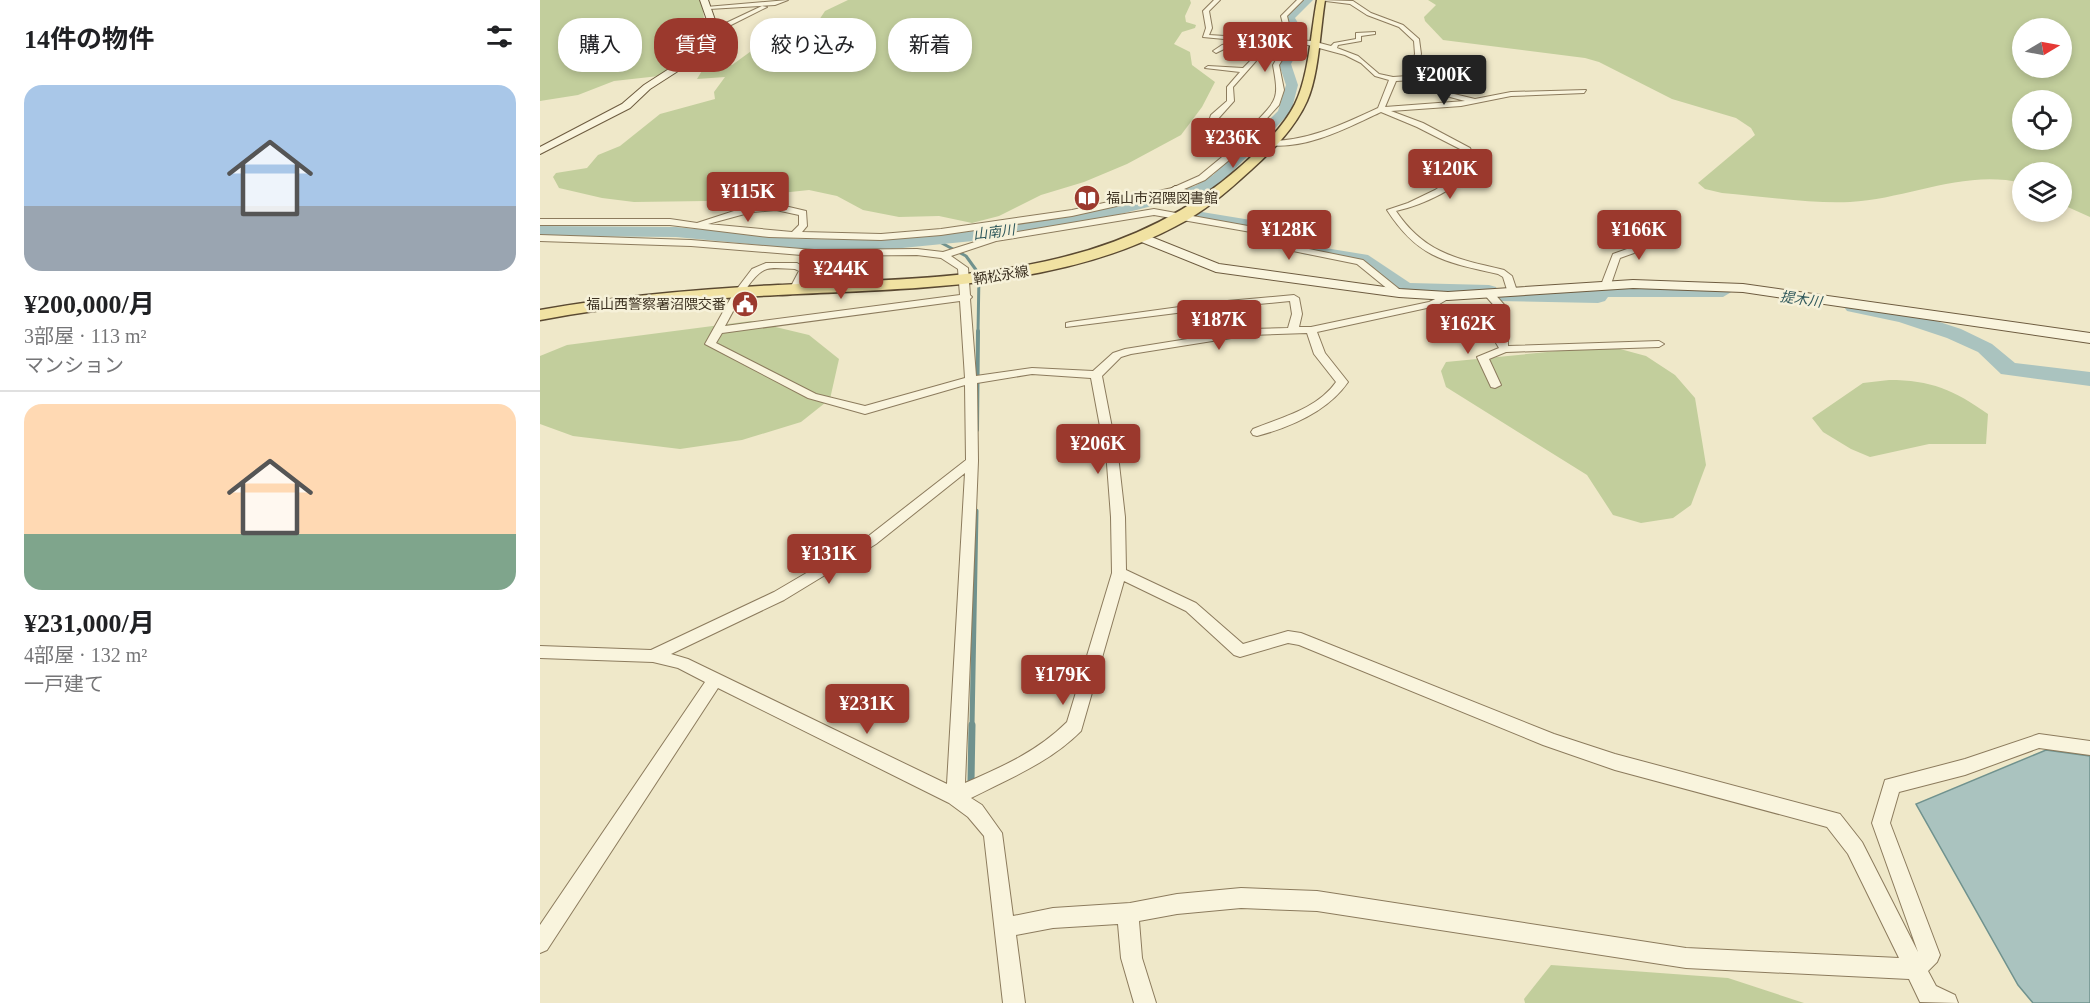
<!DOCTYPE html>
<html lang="ja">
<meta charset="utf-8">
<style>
body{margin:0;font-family:"Times New Roman","Noto Sans JP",serif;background:#f6f6f6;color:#202124;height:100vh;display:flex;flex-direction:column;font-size:22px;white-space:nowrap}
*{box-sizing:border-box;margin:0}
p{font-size:20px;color:#757577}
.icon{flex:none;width:33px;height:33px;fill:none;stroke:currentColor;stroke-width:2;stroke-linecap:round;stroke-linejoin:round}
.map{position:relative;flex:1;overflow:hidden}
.drawer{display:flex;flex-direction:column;background:#fff;width:540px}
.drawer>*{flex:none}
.guide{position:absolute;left:18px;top:18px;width:570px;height:54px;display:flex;gap:12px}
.needle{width:39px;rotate:80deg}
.fabs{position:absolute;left:1472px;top:18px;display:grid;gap:12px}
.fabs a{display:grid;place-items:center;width:60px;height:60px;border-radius:50%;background:#fff;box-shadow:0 3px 9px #0003;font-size:30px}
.price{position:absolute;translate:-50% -51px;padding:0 14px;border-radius:6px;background:#9b392d;color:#fff;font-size:20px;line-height:39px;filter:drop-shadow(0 2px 3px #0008)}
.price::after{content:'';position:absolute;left:50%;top:36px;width:18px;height:14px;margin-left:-9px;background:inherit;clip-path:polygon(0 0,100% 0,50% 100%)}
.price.current{background:#222;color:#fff}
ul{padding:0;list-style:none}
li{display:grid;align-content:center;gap:12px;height:318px;padding:0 24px}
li+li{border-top:2px solid #e0e0e0}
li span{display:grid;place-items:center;height:186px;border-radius:18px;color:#555}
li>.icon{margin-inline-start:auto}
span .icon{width:108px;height:108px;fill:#fffc;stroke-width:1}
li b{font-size:26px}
h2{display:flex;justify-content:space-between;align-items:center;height:72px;padding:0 24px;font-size:26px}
.pill{padding:0 21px;border-radius:24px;background:#fff;box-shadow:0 3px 9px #0003;font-size:21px;line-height:54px}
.pill.current{background:#9b392d;color:#fff}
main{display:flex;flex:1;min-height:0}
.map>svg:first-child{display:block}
.green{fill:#c2ce9c;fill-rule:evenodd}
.water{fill:#aac3bf;stroke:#70928e;stroke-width:1.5}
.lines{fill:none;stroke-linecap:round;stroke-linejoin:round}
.stream-far3{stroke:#70928e;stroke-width:3}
.stream-far2{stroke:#70928e;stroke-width:4}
.stream-far1{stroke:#70928e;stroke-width:5}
.stream{stroke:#70928e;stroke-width:7}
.river{fill:#aac3bf;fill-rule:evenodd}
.street-casing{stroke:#8c7b5d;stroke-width:2}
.secondary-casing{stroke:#6e5c40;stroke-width:2}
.primary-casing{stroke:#5a4931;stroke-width:3}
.street{fill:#f9f4dd;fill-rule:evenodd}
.secondary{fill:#f9f4dd;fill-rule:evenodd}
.primary{fill:#f1e2a2;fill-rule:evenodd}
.labels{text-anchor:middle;stroke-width:5;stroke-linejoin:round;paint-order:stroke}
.far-poi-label{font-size:14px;fill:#3c3121;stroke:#f6f1d9;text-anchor:start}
.far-water-label{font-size:14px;font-style:italic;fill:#30595c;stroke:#f6f1d9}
.far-street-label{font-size:14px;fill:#3c3121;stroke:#f6f1d9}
</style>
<main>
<section class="drawer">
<h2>14件の物件<svg class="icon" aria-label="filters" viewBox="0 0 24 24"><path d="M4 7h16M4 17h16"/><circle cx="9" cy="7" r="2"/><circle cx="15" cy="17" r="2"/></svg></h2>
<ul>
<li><span style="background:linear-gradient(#a9c7e8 65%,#9aa5b1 0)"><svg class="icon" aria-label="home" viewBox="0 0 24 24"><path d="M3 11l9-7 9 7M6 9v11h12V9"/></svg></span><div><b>¥200,000/月</b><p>3部屋 · 113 m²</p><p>マンション</p></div></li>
<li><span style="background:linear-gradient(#ffd9b3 70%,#7fa58c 0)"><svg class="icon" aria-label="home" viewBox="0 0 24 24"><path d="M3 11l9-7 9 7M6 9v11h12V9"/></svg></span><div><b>¥231,000/月</b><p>4部屋 · 132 m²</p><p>一戸建て</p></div></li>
</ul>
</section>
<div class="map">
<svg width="1550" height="1003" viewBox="0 0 1550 1003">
<rect width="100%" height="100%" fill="#efe8c9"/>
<g class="green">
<path d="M0 0H159L162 2 164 19 155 28 120 38 118 44 122 48 144 53 135 66 119 76 74 81 38 95 0 101Z"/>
<path d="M308 0H650L651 3 645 16 646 22 656 25 655 28 642 32 634 44 650 52 652 65 675 82 662 107 641 135 587 164 544 182 501 195 459 216 432 223 399 216 359 217 323 210 297 196 269 190 166 201 94 202 62 198 19 188 13 177 16 173 47 168 58 155 80 146 120 114 175 99 174 92 185 77 157 79 163 69 192 65 214 49 225 45 290 42 313 36C306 26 283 37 271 32L285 11Z"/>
<path d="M888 0H1550V217L1521 204V172H1482V183C1424 169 1368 199 1310 202 1272 204 1221 196 1182 193L1165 189 1158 183 1215 135 1211 128 1196 118 1132 99 1059 62 1045 58 903 40 885 21 884 17 896 5ZM1482 28H1521V68H1482ZM1482 100H1521V140H1482Z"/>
<path d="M211 321 269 335 299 359 290 399 261 422 202 440 140 449 33 436 0 424V356L27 345Z"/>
<path d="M1069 346 1106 356 1135 375 1155 398 1166 465 1151 505 1133 518 1101 523 1073 515 1047 475 906 387 901 371 906 362Z"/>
<path d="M1349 380C1391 380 1414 390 1448 414L1446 444H1389L1330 457 1311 449 1283 432 1272 418 1323 383Z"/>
<path d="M1011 965 1188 978 1264 1003H985L984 999Z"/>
</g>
<path class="water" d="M1506 750 1550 756V1003H1493L1478 985 1376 804Z"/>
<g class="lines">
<path class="stream-far3" d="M396 240 426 256 439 274 438 333"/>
<path class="stream-far2" d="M437 430 438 331"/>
<path class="stream-far1" d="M432 726 436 511"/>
<path class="stream" d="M431 781 432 725"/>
<g class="river">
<path d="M762 0H773L755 18 766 36 751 64 758 85 751 112 683 181 667 192 557 220 443 240 342 250 259 249 136 237 0 236V226L136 227 259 239 342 240 443 230 557 210 655 186 673 175 738 111 746 85 739 64 754 36 744 18Z"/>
<path d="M662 212 747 226 773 246 828 255 870 283 949 285 956 287 958 292 995 288 1051 291 1060 285H1183L1193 291 1183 297H1068L1065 301 1058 303 955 301 953 296 866 295 859 293 817 263 762 254 736 234 656 221 654 217Z"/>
<path d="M1314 301 1372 313 1421 329 1452 344 1475 363 1550 372V386L1461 374 1438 352 1407 338 1359 322 1307 311 1304 307Z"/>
</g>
<defs>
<g id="street">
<path d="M248 0 235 5 169 9 166 7Z"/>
<path d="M674 0H680L669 11 672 28 669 35 747 40 741 16 757 0H763L747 16 753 40 772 41 791 46 794 43 816 39V33L835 32V34L821 36V41L798 45 797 48 818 56 839 74 853 77 883 75 870 68 875 54 874 41 859 27 827 15 810 4 778 0 813 1 831 13 863 25 879 39 881 54 876 67 894 76 914 94 935 99 971 92 1046 90 1044 93 971 96 921 106 851 111 883 123 930 148 939 167C917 188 886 204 856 211 885 254 918 259 964 270L972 276 977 291 976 293H968L963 277 958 274C905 262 878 258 847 210L868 203 895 190 931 166 924 151 877 127 841 112C807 128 766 150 727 145L726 143 730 141C769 141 803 124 838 108L849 80 835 76 821 63 805 55 768 45 752 44 739 65 744 90 739 105 688 161 665 180 635 193 532 216 401 235 341 240 229 237 130 225H0V219H130L157 223 197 210 224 205 249 207 266 211 267 226 262 232 341 234 401 229 532 210 632 188 659 176 682 157 711 127H685L669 121 671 115 687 101V87L700 72 665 68 668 66 703 68 710 61 705 41 663 37 666 28 663 11ZM711 41 746 43 733 65C739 98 738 99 715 123H686L677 120 694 101 693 87 716 61ZM890 79 910 97 925 101 845 107 856 81ZM236 210 259 215V225L252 232 168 224 212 212Z"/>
<path d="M222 6 227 7 189 26 168 29 165 27 186 23Z"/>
<path d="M699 42 701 45 686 48 676 53 673 51 682 45Z"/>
<path d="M614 209 730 230 743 235 759 247 823 260 864 293 863 295H855L817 264 753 251 737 239 728 235 614 215 456 241 411 256 428 268 430 295 432 297 430 299 436 376 492 368 553 371 573 353 585 349 710 329 748 328 752 314 750 301 676 308 526 327V323L530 322 676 302 754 295 759 298 762 314 759 327H771L889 302 908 293 913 296 896 306 777 332 785 353 808 382C788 411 751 427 717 436L713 435 711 432 713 429C742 417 777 409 796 382L774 354 767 333 710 335 591 354 581 357 562 376 579 464 585 517 586 570 656 603 703 644 748 631 761 633 1014 734 1075 754 1300 814 1322 842 1378 952 1332 823 1345 780 1425 759 1499 734 1550 741V755L1499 748 1425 775 1359 792 1350 823 1400 955 1397 962 1388 971 1396 986 1415 995 1418 1003 1380 1002 1369 979 1146 968 777 911 701 908 637 914 599 921 602 958 616 1003H594L581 958 578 924 513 928 476 935 485 1003H463L444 836 428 817 409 803 178 688 7 950 0 953V925L165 682 138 668 113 662 0 658V646L111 650 234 592 326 538 426 460 425 385 325 414 268 398 165 344 193 294 212 269 226 263H257L269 270 259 290 254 293 249 290 259 271 255 269C246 269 235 267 227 269 210 274 194 311 185 326L420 295 418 269 401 258 377 255 274 256 151 246 0 241V235L151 240 274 250 377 249 403 252 454 236ZM420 301 425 378 325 406 276 394 176 343 182 333ZM492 374 551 378 567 464 571 517 572 573 527 722C498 751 462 767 425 783L438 461 437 383ZM425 473 407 784 148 659 131 654 244 600 336 544ZM584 581 646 611 694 655 700 657 748 643 759 645 1003 745 1075 770 1287 827 1308 854 1359 958 1146 948 777 891 701 888 637 894 590 903 513 908 473 916 462 833 442 805 431 798C470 778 509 763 541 731Z"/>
<path d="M1107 223 1114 225 1094 253 1080 258 1070 287H1062L1061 285 1073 254 1087 249Z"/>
<path d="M948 290 952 291 967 308 968 346 1119 341 1124 344 1119 347 966 352 949 359 961 385 955 388 951 387 937 357 959 348 956 343 957 309 943 293Z"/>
</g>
<g id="secondary">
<path d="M160 0H168L175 20 154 55 138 71 110 89 90 108 0 154V147L82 104 104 85 132 67 147 51 167 20Z"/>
<path d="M635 186 670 198 672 201 666 205 631 193 629 190Z"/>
<path d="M604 234 679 264 859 289 908 292 1093 280 1203 284 1550 333V343L1203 292 1093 288 908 300 859 297 676 272 599 241V235Z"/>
</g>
<path id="primary" d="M777 0H785C780 30 779 74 767 101 755 128 732 151 711 170 688 191 664 212 636 226 516 290 370 288 238 295 158 299 79 305 0 320V310C79 296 158 289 238 285 402 277 571 282 701 166 721 148 743 128 755 104 769 76 771 31 777 0Z"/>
</defs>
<use href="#street" class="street-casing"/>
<use href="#secondary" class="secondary-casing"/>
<use href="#primary" class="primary-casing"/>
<use href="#street" class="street"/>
<use href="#secondary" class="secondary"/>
<use href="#primary" class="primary"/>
</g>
<defs>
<symbol id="library-disc" viewBox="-11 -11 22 22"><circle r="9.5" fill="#9b392d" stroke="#f6f1d9"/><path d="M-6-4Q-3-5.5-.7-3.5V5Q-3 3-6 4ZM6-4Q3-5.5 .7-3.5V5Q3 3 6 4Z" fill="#fff"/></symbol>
<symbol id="civic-disc" viewBox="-11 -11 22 22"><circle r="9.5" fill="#9b392d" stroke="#f6f1d9"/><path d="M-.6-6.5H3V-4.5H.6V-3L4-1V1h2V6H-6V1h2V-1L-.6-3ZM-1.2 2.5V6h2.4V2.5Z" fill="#fff"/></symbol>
</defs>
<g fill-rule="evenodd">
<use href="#library-disc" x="532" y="183" width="30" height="30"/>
<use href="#civic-disc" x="190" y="289" width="30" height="30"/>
</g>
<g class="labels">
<g class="far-poi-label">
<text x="566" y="203">福山市沼隈図書館</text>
<text x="186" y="309" text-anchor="end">福山西警察署沼隈交番</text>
</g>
<g class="far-water-label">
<text transform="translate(454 232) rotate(-7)" y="5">山南川</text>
<text transform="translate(1261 299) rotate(8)" y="5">提木川</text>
</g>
<g class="far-street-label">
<text transform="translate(461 275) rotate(-9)" y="5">鞆松永線</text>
</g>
</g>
</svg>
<div class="fabs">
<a><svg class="needle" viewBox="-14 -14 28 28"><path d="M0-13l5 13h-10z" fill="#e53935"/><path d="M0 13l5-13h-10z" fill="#757577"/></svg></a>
<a><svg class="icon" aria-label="locate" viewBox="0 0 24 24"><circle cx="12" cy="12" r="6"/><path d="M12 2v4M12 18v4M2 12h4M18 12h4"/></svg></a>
<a><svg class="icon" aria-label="layers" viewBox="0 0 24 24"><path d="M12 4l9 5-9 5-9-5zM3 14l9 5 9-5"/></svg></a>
</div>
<b class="price" style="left:725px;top:73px">¥130K</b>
<b class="price current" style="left:904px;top:106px">¥200K</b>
<b class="price" style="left:693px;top:169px">¥236K</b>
<b class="price" style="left:910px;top:200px">¥120K</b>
<b class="price" style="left:208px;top:223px">¥115K</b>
<b class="price" style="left:749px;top:261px">¥128K</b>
<b class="price" style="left:1099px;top:261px">¥166K</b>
<b class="price" style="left:301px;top:300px">¥244K</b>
<b class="price" style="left:679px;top:351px">¥187K</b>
<b class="price" style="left:928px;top:355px">¥162K</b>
<b class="price" style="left:558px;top:475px">¥206K</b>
<b class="price" style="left:289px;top:585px">¥131K</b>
<b class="price" style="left:523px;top:706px">¥179K</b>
<b class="price" style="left:327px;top:735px">¥231K</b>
<div class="guide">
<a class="pill">購入</a>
<a class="pill current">賃貸</a>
<a class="pill">絞り込み</a>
<a class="pill">新着</a>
</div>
</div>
</main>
